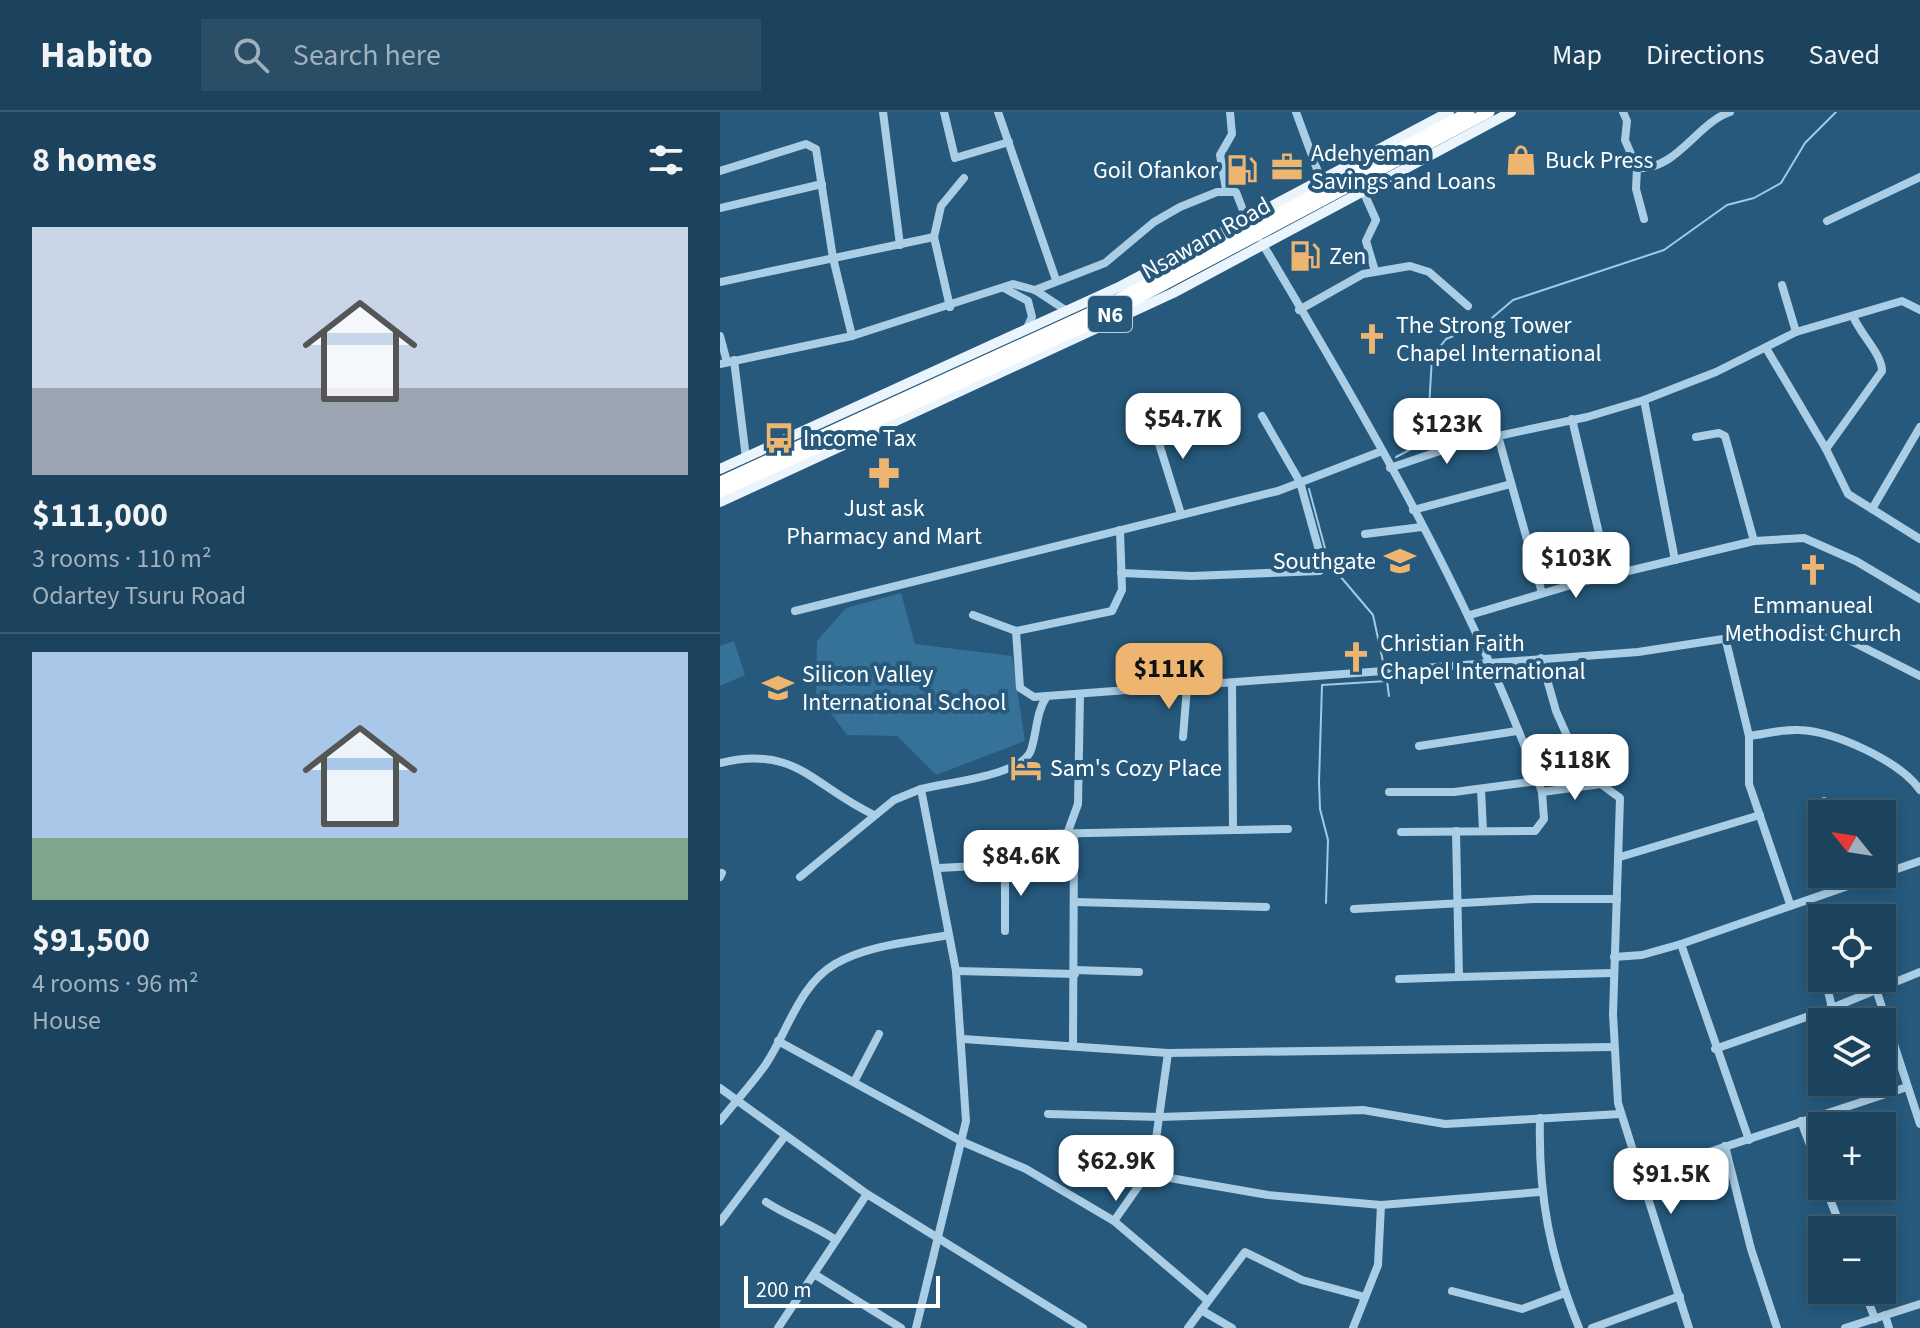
<!DOCTYPE html>
<meta charset="utf-8">
<style>
body{margin:0;font-family:"Source Sans 3",sans-serif;background:#294e66;color:#f1f3f6;height:100vh;display:flex;flex-direction:column;font-size:30px;white-space:nowrap}
*{box-sizing:border-box;margin:0}
p{font-size:26px;color:#a0b0bc}
.icon{flex:none;width:44px;height:44px;fill:none;stroke:currentColor;stroke-width:2;stroke-linecap:round;stroke-linejoin:round}
.map{position:relative;flex:1;overflow:hidden}
.drawer{display:flex;flex-direction:column;background:#1c435d;width:720px}
.drawer>*{flex:none}
.needle{width:52px;rotate:300deg}
.controls{position:absolute;left:1088px;top:688px;display:grid;gap:16px}
.controls a{display:grid;place-items:center;width:88px;height:88px;border-radius:0px;background:#1c435d;box-shadow:0 4px 12px #0003,0 0 0 2px #3a5c72;font-size:40px}
.scale{position:absolute;left:24px;bottom:20px;width:196px;box-sizing:border-box;padding-left:8px;border:4px solid #fff;border-top:0;font-size:22px;line-height:28px;white-space:nowrap;color:#fff;-webkit-text-stroke:6px #26597c;paint-order:stroke}
.price{position:absolute;translate:-50% -68px;padding:0 18px;border-radius:16px;background:#fff;color:#222;font-size:26px;line-height:52px;filter:drop-shadow(0 2px 4px #0008)}
.price::after{content:'';position:absolute;left:50%;top:48px;width:24px;height:18px;margin-left:-12px;background:inherit;clip-path:polygon(0 0,100% 0,50% 100%)}
.price.active{background:#edb56f;color:#111}
ul{padding:0;list-style:none}
li{display:grid;align-content:center;gap:16px;height:424px;padding:0 32px}
li+li{border-top:2px solid #3a5c72}
li span{display:grid;place-items:center;height:248px;border-radius:0px;color:#555}
li>.icon{margin-inline-start:auto}
span .icon{width:144px;height:144px;fill:#fffc;stroke-width:1}
li b{font-size:34px}
h2{display:flex;justify-content:space-between;align-items:center;height:96px;padding:0 32px;font-size:34px}
header{display:flex;align-items:center;gap:48px;box-sizing:border-box;height:112px;padding:0 40px;background:#1c435d;border-bottom:2px solid #3a5c72}
header strong{font-size:38px}
nav{display:flex;gap:44px;margin-inline-start:auto;font-size:28px}
.search{width:560px;height:72px;background:#294e66;display:flex;align-items:center;gap:20px;box-sizing:border-box;padding:0 28px;border-radius:0px;color:#a0b0bc;font-size:30px}
main{display:flex;flex:1;min-height:0}
.map>svg:first-child{display:block}
.green{fill:#367297}
.lines{fill:none;stroke-linecap:round;stroke-linejoin:round}
.stream{stroke:#9fcbe5;stroke-width:2}
.minor{stroke:#aacee5;stroke-width:8}
.major{stroke:#eaf4fc;stroke-width:10}
.highway{stroke:#fff;stroke-width:11}
.labels{text-anchor:middle;stroke-width:8;stroke-linejoin:round;paint-order:stroke}
.shield{fill:#26597c;stroke:#becdd8;stroke-width:2}
.shield-label{font-size:22px;font-weight:bold;fill:#fff}
.poi-label{font-size:24px;fill:#fff;stroke:#26597c;text-anchor:start}
.street-label{font-size:24px;fill:#fff;stroke:#26597c}
</style>
<header>
<strong>Habito</strong>
<div class="search"><svg class="icon" aria-label="search" viewBox="0 0 24 24"><circle cx="10" cy="10" r="6"/><path d="M15 15l6 6"/></svg>Search here</div>
<nav><a>Map</a><a>Directions</a><a>Saved</a></nav>
</header>
<main>
<section class="drawer">
<h2>8 homes<svg class="icon" aria-label="filters" viewBox="0 0 24 24"><path d="M4 7h16M4 17h16"/><circle cx="9" cy="7" r="2"/><circle cx="15" cy="17" r="2"/></svg></h2>
<ul>
<li><span style="background:linear-gradient(#c9d6e8 65%,#9aa5b1 0)"><svg class="icon" aria-label="home" viewBox="0 0 24 24"><path d="M3 11l9-7 9 7M6 9v11h12V9"/></svg></span><div><b>$111,000</b><p>3 rooms · 110 m²</p><p>Odartey Tsuru Road</p></div></li>
<li><span style="background:linear-gradient(#a9c7e8 75%,#7fa58c 0)"><svg class="icon" aria-label="home" viewBox="0 0 24 24"><path d="M3 11l9-7 9 7M6 9v11h12V9"/></svg></span><div><b>$91,500</b><p>4 rooms · 96 m²</p><p>House</p></div></li>
</ul>
</section>
<div class="map">
<svg width="1200" height="1216" viewBox="0 0 1200 1216">
<rect width="100%" height="100%" fill="#26597c"/>
<g class="green">
<path d="M181 481 195 532 292 544 305 629 216 663 177 624 127 623 96 582 97 529 126 496Z"/>
<path d="M14 529 25 563 0 574V534Z"/>
</g>
<g class="lines">
<g class="stream">
<path d="M676 345 697 334 708 313 712 245 726 227 766 211 793 188 944 138 1007 93 1034 86 1061 71 1085 31 1116 0"/>
<path d="M589 377 609 451 653 503 664 554"/>
<path d="M606 791 608 728 600 697 599 670 602 573 667 569 669 584"/>
</g>
<g class="minor">
<path d="M163 0 180 133"/>
<path d="M224 0 235 46 289 30"/>
<path d="M278 0 336 168"/>
<path d="M576 0 601 68"/>
<path d="M903 0 907 9 905 28 917 56 916 77 924 107"/>
<path d="M917 56C956 59 977 11 1010 0"/>
<path d="M0 59 86 32 96 37 113 146 132 224"/>
<path d="M506 77 500 43 512 22 510 0"/>
<path d="M643 79 656 108 646 129 655 159"/>
<path d="M0 96 102 72"/>
<path d="M1107 109 1200 65"/>
<path d="M542 131C647 307 752 486 822 680L824 707 815 719 681 720"/>
<path d="M0 170 214 125"/>
<path d="M1062 173 1076 220"/>
<path d="M284 176 308 189 312 205 307 216"/>
<path d="M315 178 385 151 434 110 460 95 497 80H516L526 106"/>
<path d="M230 195 214 125 221 94 244 66"/>
<path d="M579 198 643 162 690 154 709 160 748 194"/>
<path d="M0 224 7 250"/>
<path d="M1046 236 1106 337 1128 382 1200 427"/>
<path d="M14 248 26 346"/>
<path d="M0 252 132 224 293 172 315 178 347 199"/>
<path d="M924 288 955 448"/>
<path d="M431 306 461 402"/>
<path d="M852 307 889 464"/>
<path d="M976 325 999 321 1005 324 1034 429"/>
<path d="M1106 337 1162 259C1162 242 1140 222 1133 204"/>
<path d="M670 356 767 323 778 324"/>
<path d="M1152 397 1200 315"/>
<path d="M693 398 791 372"/>
<path d="M645 422 702 415"/>
<path d="M401 461 472 464 600 459 603 453 580 370 542 304"/>
<path d="M822 481 778 324 867 305 924 288 996 260 1076 220 1182 189 1200 198"/>
<path d="M75 499 558 379 662 339"/>
<path d="M253 503 296 519 392 499 402 478 400 418"/>
<path d="M750 503 858 471 1034 429 1084 426 1136 449 1200 487"/>
<path d="M296 519 300 576 314 585 327 584"/>
<path d="M1006 529 1029 624V672L1070 792"/>
<path d="M821 546 836 599 848 626 865 632 880 629"/>
<path d="M512 571 513 718"/>
<path d="M1029 624C1045 622 1063 617 1079 618 1114 619 1180 649 1200 678"/>
<path d="M463 625 467 575"/>
<path d="M699 634 797 619"/>
<path d="M0 651C77 633 91 673 154 703"/>
<path d="M761 677 763 719"/>
<path d="M669 680H734L818 669"/>
<path d="M822 680 881 672 900 686 893 902 898 991 969 1216"/>
<path d="M1104 689 1108 702"/>
<path d="M736 719 739 865 894 861"/>
<path d="M347 722 358 692 360 583"/>
<path d="M900 745 1040 703"/>
<path d="M219 756 294 752 309 728 320 722 568 717"/>
<path d="M1126 762 1130 774"/>
<path d="M0 765 2 761"/>
<path d="M80 765 174 688 201 677"/>
<path d="M355 790 546 795"/>
<path d="M634 797 815 787H897"/>
<path d="M285 819V753"/>
<path d="M961 832 1029 1028"/>
<path d="M894 845 922 843 961 832 1200 749"/>
<path d="M1100 845 1102 851"/>
<path d="M355 858 419 860"/>
<path d="M236 859 355 862"/>
<path d="M1105 866 1112 896"/>
<path d="M679 867 739 865"/>
<path d="M1156 877 1200 1012"/>
<path d="M243 927 448 941 893 935"/>
<path d="M58 929 243 1030 306 1057 394 1109 488 1189"/>
<path d="M353 934 354 722"/>
<path d="M995 937 1112 896 1200 860"/>
<path d="M134 970 159 922"/>
<path d="M0 976 147 1082 363 1216"/>
<path d="M328 1002 440 1005 643 998 725 1012 900 1002"/>
<path d="M820 1006C818 1084 830 1144 859 1216"/>
<path d="M0 1009C15 990 32 972 46 952 68 919 79 873 115 852 147 833 192 830 228 823"/>
<path d="M1081 1009 1102 1065"/>
<path d="M1005 1034 1031 1137 1057 1216"/>
<path d="M427 1062 436 1027 448 941"/>
<path d="M922 1062 1187 975"/>
<path d="M1105 1074 1122 1118"/>
<path d="M46 1090C69 1105 92 1112 116 1128"/>
<path d="M394 1109 427 1062 548 1083 661 1093 820 1080"/>
<path d="M0 1110 65 1024"/>
<path d="M94 1162 181 1216"/>
<path d="M1144 1178 1155 1207"/>
<path d="M732 1179 802 1197 845 1181"/>
<path d="M481 1198 512 1216"/>
<path d="M1165 1203 1169 1216"/>
<path d="M58 1216 147 1082"/>
<path d="M196 1216 246 1009 236 859 201 677C227 670 302 664 311 638 317 620 316 600 327 584L918 540 1042 521 1093 517 1119 523 1200 564"/>
<path d="M468 1216 525 1140 582 1168 645 1185"/>
<path d="M633 1216 658 1153 661 1093"/>
<path d="M872 1216 960 1184"/>
<path d="M1125 1216 1200 1192"/>
</g>
<g class="major">
<path d="M0 357 401 174 729 0"/>
<path d="M0 390 453 181 791 0"/>
</g>
<g class="highway">
<path d="M0 370 383 195 749 0"/>
<path d="M0 380 366 214 769 0"/>
</g>
</g>
<defs>
<symbol id="shop-bare" viewBox="-9 -9 18 18"><path d="M-5-2.5h2.3a2.7 3.5 0 0 1 5.4 0H5L5.5 6h-11ZM-1.5-2.5h3a1.5 2.3 0 0 0-3 0Z" fill="#edb56f" stroke="#26597c" stroke-width="2.5" paint-order="stroke"/></symbol>
<symbol id="office-bare" viewBox="-9 -9 18 18"><path d="M-6-3h4V-5.5h4V-3h4V5H-6ZM-1-4.5V-3h2v-1.5ZM-6 0V1H6V0Z" fill="#edb56f" stroke="#26597c" stroke-width="2.5" paint-order="stroke"/></symbol>
<symbol id="fuel-bare" viewBox="-9 -9 18 18"><path d="M-5.5-6h7V0h2V4h1.3V-2.5L3-4.5l.8-.8L6-3V5H2.5V1h-1V6h-7ZM-4.2-4.7v3.2H.2V-4.7Z" fill="#edb56f" stroke="#26597c" stroke-width="2.5" paint-order="stroke"/></symbol>
<symbol id="church-bare" viewBox="-9 -9 18 18"><path d="M-1.2-6h2.4v3.5h3.3v2.4h-3.3V6h-2.4V-.1h-3.3v-2.4h3.3Z" fill="#edb56f" stroke="#26597c" stroke-width="2.5" paint-order="stroke"/></symbol>
<symbol id="bus-bare" viewBox="-9 -9 18 18"><path d="M-5-6H5V4H4V6H2V4H-2V6H-4V4H-5ZM-3.5-4V0h7V-4ZM-3.5 1.2v1.5H-2V1.2ZM2 1.2v1.5H3.5V1.2Z" fill="#edb56f" stroke="#26597c" stroke-width="2.5" paint-order="stroke"/></symbol>
<symbol id="pharmacy-bare" viewBox="-9 -9 18 18"><path d="M-2-6h4v4h4v4h-4v4h-4v-4h-4v-4h4Z" fill="#edb56f" stroke="#26597c" stroke-width="2.5" paint-order="stroke"/></symbol>
<symbol id="school-bare" viewBox="-9 -9 18 18"><path d="M0-5L7-2L0 1L-7-2ZM-4 1L0 2.5L4 1V4Q0 6-4 4Z" fill="#edb56f" stroke="#26597c" stroke-width="2.5" paint-order="stroke"/></symbol>
<symbol id="hotel-bare" viewBox="-9 -9 18 18"><path d="M-6-4.5h1.5V1H6V5H4.5V3h-9V5H-6ZM-4 0a1.8 1.8 0 1 1 3.6 0ZM.5 0V-2.5h3Q6-2.5 6 0Z" fill="#edb56f" stroke="#26597c" stroke-width="2.5" paint-order="stroke"/></symbol>
</defs>
<g fill-rule="evenodd">
<use href="#shop-bare" x="779" y="26" width="44" height="44"/>
<use href="#office-bare" x="545" y="33" width="44" height="44"/>
<use href="#fuel-bare" x="500" y="36" width="44" height="44"/>
<use href="#fuel-bare" x="563" y="122" width="44" height="44"/>
<use href="#church-bare" x="630" y="205" width="44" height="44"/>
<use href="#bus-bare" x="37" y="304" width="44" height="44"/>
<use href="#pharmacy-bare" x="142" y="339" width="44" height="44"/>
<use href="#school-bare" x="658" y="427" width="44" height="44"/>
<use href="#church-bare" x="1071" y="436" width="44" height="44"/>
<use href="#church-bare" x="614" y="523" width="44" height="44"/>
<use href="#school-bare" x="36" y="554" width="44" height="44"/>
<use href="#hotel-bare" x="284" y="634" width="44" height="44"/>
</g>
<g class="labels">
<rect class="shield" x="368" y="184" width="44" height="36" rx="6"/>
<g class="shield-label">
<text x="390" y="210">N6</text>
</g>
<g class="poi-label">
<text x="591" y="49">Adehyeman<tspan x="591" dy="28">Savings and Loans</tspan></text>
<text x="825" y="56">Buck Press</text>
<text x="498" y="66" text-anchor="end">Goil Ofankor</text>
<text x="609" y="152">Zen</text>
<text x="676" y="221">The Strong Tower<tspan x="676" dy="28">Chapel International</tspan></text>
<text x="83" y="334">Income Tax</text>
<text x="164" y="404" text-anchor="middle">Just ask<tspan x="164" dy="28">Pharmacy and Mart</tspan></text>
<text x="656" y="457" text-anchor="end">Southgate</text>
<text x="1093" y="501" text-anchor="middle">Emmanueal<tspan x="1093" dy="28">Methodist Church</tspan></text>
<text x="660" y="539">Christian Faith<tspan x="660" dy="28">Chapel International</tspan></text>
<text x="82" y="570">Silicon Valley<tspan x="82" dy="28">International School</tspan></text>
<text x="330" y="664">Sam's Cozy Place</text>
</g>
<g class="street-label">
<text transform="translate(486 126) rotate(-29)" y="8">Nsawam Road</text>
</g>
</g>
</svg>
<div class="controls">
<a><svg class="needle" viewBox="-14 -14 28 28"><path d="M0-13l5 13h-10z" fill="#e53935"/><path d="M0 13l5-13h-10z" fill="#a0b0bc"/></svg></a>
<a><svg class="icon" aria-label="locate" viewBox="0 0 24 24"><circle cx="12" cy="12" r="6"/><path d="M12 2v4M12 18v4M2 12h4M18 12h4"/></svg></a>
<a><svg class="icon" aria-label="layers" viewBox="0 0 24 24"><path d="M12 4l9 5-9 5-9-5zM3 14l9 5 9-5"/></svg></a>
<a>+</a>
<a>−</a>
</div>
<div class="scale">200 m</div>
<b class="price" style="left:463px;top:349px">$54.7K</b>
<b class="price" style="left:727px;top:354px">$123K</b>
<b class="price" style="left:856px;top:488px">$103K</b>
<b class="price active" style="left:449px;top:599px">$111K</b>
<b class="price" style="left:855px;top:690px">$118K</b>
<b class="price" style="left:301px;top:786px">$84.6K</b>
<b class="price" style="left:396px;top:1091px">$62.9K</b>
<b class="price" style="left:951px;top:1104px">$91.5K</b>
</div>
</main>
